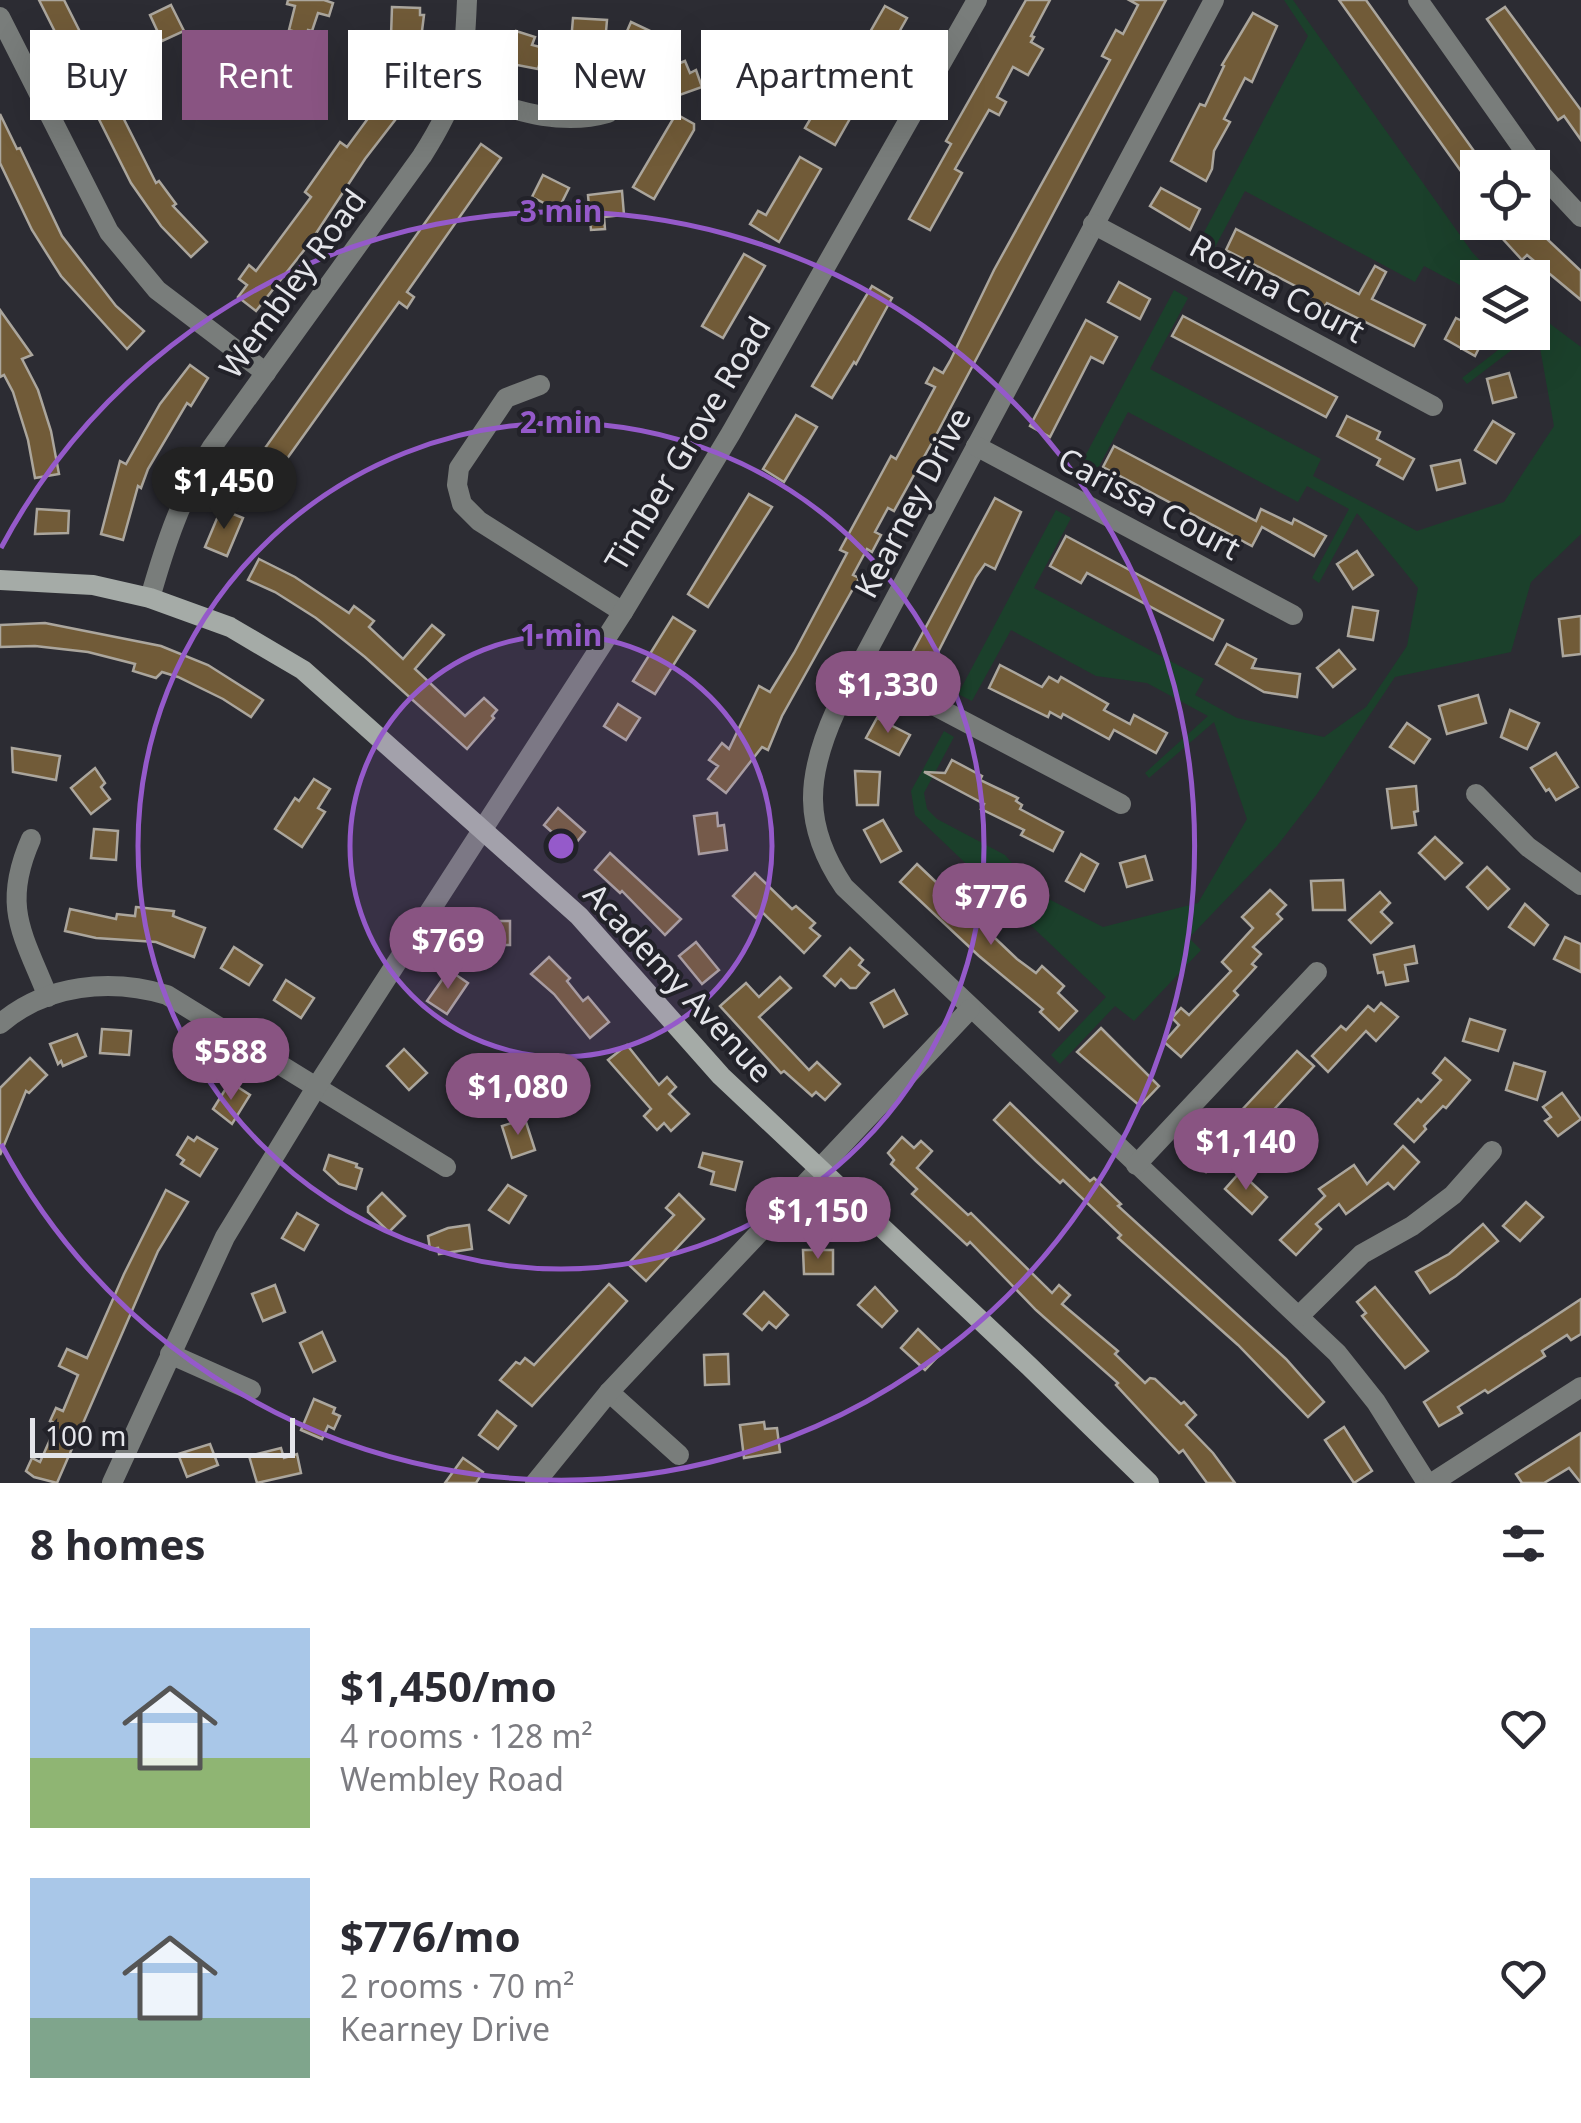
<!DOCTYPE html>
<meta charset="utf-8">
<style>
body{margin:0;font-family:"Noto Sans",sans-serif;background:#f7f7f7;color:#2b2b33;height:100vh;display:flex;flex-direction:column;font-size:38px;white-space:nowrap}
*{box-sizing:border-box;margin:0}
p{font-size:32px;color:#7c7c81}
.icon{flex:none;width:55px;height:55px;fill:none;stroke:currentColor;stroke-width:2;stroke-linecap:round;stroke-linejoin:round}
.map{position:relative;height:1483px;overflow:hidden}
.sheet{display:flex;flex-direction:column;background:#fff;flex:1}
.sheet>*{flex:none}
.guide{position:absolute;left:30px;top:30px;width:1000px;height:90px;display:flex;gap:20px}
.fabs{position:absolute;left:1460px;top:150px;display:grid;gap:20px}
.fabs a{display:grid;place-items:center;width:90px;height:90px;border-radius:0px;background:#fff;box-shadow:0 10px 40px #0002;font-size:50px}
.scale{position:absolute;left:30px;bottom:25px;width:265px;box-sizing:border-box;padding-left:10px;border:5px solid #e4e5ea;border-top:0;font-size:28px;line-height:35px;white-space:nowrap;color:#e4e5ea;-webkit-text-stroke:8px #222229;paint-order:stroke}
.price{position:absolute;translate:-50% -85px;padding:0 22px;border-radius:35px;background:#895482;color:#fff;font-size:32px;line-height:65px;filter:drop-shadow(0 2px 5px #0008)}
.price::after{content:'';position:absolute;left:50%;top:60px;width:30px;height:22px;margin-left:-15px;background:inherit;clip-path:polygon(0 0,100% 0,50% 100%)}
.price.current{background:#222;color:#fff}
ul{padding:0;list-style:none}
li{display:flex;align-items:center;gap:30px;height:250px;padding:0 30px}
li span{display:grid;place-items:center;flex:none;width:280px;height:200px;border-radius:0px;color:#555}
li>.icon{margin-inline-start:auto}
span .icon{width:120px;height:120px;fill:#fffc;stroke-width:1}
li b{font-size:42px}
h2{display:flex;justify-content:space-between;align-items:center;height:120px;padding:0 30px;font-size:42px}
.pill{padding:0 35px;border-radius:0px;background:#fff;box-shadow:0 10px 40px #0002;font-size:35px;line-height:90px}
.pill.current{background:#895482;color:#fff}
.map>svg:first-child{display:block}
.green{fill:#1b402b}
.building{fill:#715b38;stroke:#aba69d;stroke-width:2.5}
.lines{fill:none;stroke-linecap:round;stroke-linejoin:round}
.street{stroke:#797d7b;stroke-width:20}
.secondary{stroke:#a5aba7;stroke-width:20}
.ring{fill:none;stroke:#955aca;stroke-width:5}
.labels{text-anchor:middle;stroke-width:8;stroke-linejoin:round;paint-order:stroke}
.street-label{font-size:32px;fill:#e4e5ea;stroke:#222229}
.centre{fill:#955aca;stroke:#222229;stroke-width:5}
.ring-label{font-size:30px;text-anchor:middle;font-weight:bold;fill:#955aca;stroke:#222229;stroke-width:8;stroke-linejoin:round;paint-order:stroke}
</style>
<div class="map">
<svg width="1581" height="1483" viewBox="0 0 1581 1483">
<rect width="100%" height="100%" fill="#2c2c33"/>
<g class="green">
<path d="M1284 0H1293L1472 252 1496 277 1478 278 1477 294 1424 266 1415 282 1245 191 1207 262 1192 255 1308 36Z"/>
<path d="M1174 290 1188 298 1150 369 1321 459 1313 476 1417 531 1504 502 1554 426 1537 331 1467 384 1462 378 1520 333 1532 332 1533 311 1581 347V534L1531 582 1511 652 1395 677 1317 794 1277 846 1189 938 1201 950 1134 1021 1115 1006 1060 1064 1051 1055 1106 997 915 815 911 791 944 731 954 737 924 793 927 809 937 819 1005 855 1039 894 1103 927 1198 903 1247 819 1214 722 1149 778 1145 773 1208 716 1147 683 1096 676 1011 630 972 701 958 694 1056 510 1071 518 1034 588 1204 679 1195 695 1237 718 1324 737 1366 707 1407 646 1418 588 1357 513 1319 583 1312 578 1349 509 1307 486 1298 502 1128 412 1090 483 1075 475Z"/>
</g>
<g class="building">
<path d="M39 0H64L156 183 159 181 176 204 173 206 207 242 191 257 161 226 131 183Z"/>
<path d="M288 0H324L333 3 329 16 318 13 312 31 308 30 306 35 289 30 295 6 287 4Z"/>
<path d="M1026 0H1050L1031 36 1034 37 1031 42 1043 49 1028 75 1013 67 997 97 1006 102 999 115 989 110 955 169 962 173 930 230 909 219 951 144 946 141Z"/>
<path d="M1129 0H1166L934 439 894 511 888 508 875 532 881 535 872 552 867 549 853 575 859 578 782 716 768 750 762 747 726 793 708 779 718 766 709 760 722 743 729 749 759 686 770 692 794 653 847 553 840 550 878 480 891 456 896 459 935 387 926 383 934 368 943 373 950 361 994 270 1110 60 1102 56 1116 30 1123 34 1138 5Z"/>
<path d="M1339 0H1366L1426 84 1484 165 1478 168V195Z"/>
<path d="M171 5 184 31 162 41 150 15Z"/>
<path d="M885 6 907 18 835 145 805 128 832 82 839 86Z"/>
<path d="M392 7 420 8V15H424L420 47H418L419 71 402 111 365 159 309 244 256 311 238 297 247 285 239 279 249 265 256 271 311 197 305 192 340 142 347 147 383 98 398 58 399 37 391 36Z"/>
<path d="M1505 7 1581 110V140L1564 116 1558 120 1487 19Z"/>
<path d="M1253 13 1277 26 1252 82 1245 78 1224 119 1230 122 1214 151 1212 169 1206 181 1171 161 1200 104 1205 106 1224 66 1222 65Z"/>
<path d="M573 18 607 20 605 43 571 42Z"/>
<path d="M631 22 661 36 651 57 621 45Z"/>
<path d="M516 31 535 37 532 45 544 48 538 69 507 63Z"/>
<path d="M278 40 288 62 261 74 251 53Z"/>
<path d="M200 46 234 57 227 79 192 68Z"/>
<path d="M685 61 690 73 696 70 702 87 674 97 663 70Z"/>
<path d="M0 114 17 149 20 148 62 236 116 306 144 331 127 349 61 276 32 230 0 163Z"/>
<path d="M676 114 694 124V130L654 199 633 187Z"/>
<path d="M481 144 501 158 407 292 414 297 407 308 399 302 256 502 236 489Z"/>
<path d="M800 157 821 169 779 242 750 224 758 211 766 215Z"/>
<path d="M543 175 569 188 558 210 532 197Z"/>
<path d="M1161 188 1200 209 1190 230 1150 206Z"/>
<path d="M622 191 624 215 604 217 605 229 591 230 588 195Z"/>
<path d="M1518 222H1529L1581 271V300L1527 255 1522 260 1502 238Z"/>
<path d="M1236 229 1359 294 1375 266 1386 272 1372 299 1425 325 1414 346 1327 303 1325 306 1303 295 1305 291 1226 250Z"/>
<path d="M744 254 765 266 723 338 702 326Z"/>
<path d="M1119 282 1150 299 1140 319 1108 302Z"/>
<path d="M872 286 892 298 856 364 854 362 832 398 812 386Z"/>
<path d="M0 310 32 355 22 359 38 390 51 431 59 474 35 478 28 440 13 392 4 375 0 377Z"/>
<path d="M1183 316 1337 397 1326 417 1172 336Z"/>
<path d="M1456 318 1478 329V332L1486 334 1475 356 1445 339Z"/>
<path d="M1086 320 1117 337 1103 363 1091 357 1050 437 1030 426Z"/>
<path d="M190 365 208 378 191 406 187 403 148 469 141 488 138 486 123 540 101 534 120 461 126 464 160 404Z"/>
<path d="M1509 373 1516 397 1493 403 1487 379Z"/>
<path d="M796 415 817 427 784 482 763 469Z"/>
<path d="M1347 416 1380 432 1377 439 1414 459 1403 479 1377 465 1380 459 1337 436Z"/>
<path d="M1493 421 1514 434 1496 463 1475 450Z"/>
<path d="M1114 446 1256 521 1261 509 1292 524 1294 519 1326 536 1314 556 1262 527 1252 546 1103 467Z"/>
<path d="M1460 460 1465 483 1437 490 1431 466Z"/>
<path d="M749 494 772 507 708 607 688 594Z"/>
<path d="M995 498 1021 512 995 569 985 564 976 577 933 662 913 651Z"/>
<path d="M37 509 69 511 68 533 35 534Z"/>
<path d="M221 509 243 518 227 556 205 547Z"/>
<path d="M1066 536 1223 620 1213 640 1087 573 1081 583 1050 566Z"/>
<path d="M1357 551 1373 575 1353 589 1337 564Z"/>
<path d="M259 559 295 577 349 613 354 606 374 621 369 627 403 659 432 625 444 635 415 669 465 716 484 698 497 710 492 716 494 718 467 749 365 657 316 618 275 592 248 580Z"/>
<path d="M1353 607 1378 611 1373 640 1348 636Z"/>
<path d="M1581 616V654L1563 656 1559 619Z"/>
<path d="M673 617 695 631 655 694 633 681Z"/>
<path d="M45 623 161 646 208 665 263 700 251 717 223 699 178 677 162 672 156 678 133 671 135 664 88 652 35 646 0 647V625Z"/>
<path d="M1227 644 1256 659 1252 668 1300 674 1297 697 1264 692 1216 664Z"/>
<path d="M1339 650 1355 669 1333 687 1317 668Z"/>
<path d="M1000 665 1042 687 1049 677 1058 682 1061 677 1108 704 1104 710 1130 724 1134 715 1167 733 1156 753 1114 730 1109 739 1063 714 1061 718 1050 712 1048 717 989 688Z"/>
<path d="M1478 695 1486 723 1447 734 1439 706Z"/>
<path d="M618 704 640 718 626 740 604 726Z"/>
<path d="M1510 710 1539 723 1527 749 1501 737Z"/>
<path d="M877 718 910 735 899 755 866 738Z"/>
<path d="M1407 723 1430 739 1414 763 1390 747Z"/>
<path d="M12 748 60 756 56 780 13 772Z"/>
<path d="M1556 753 1578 787 1556 800 1549 789 1546 791 1531 768Z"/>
<path d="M952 760 982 776 980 780 1018 798 1016 801 1022 805 1020 809 1063 832 1053 851 1021 835 1024 830 981 809 984 804 924 772 945 773Z"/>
<path d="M95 768 105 783 101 787 110 799 91 814 71 788Z"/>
<path d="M855 771 880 772 878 805H857Z"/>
<path d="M314 779 330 789 318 808 325 812 302 847 275 829 295 798 299 801Z"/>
<path d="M1416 786 1418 811 1414 812 1416 825 1392 828 1387 789Z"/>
<path d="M558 808 585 832 571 849 544 825Z"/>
<path d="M717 813 718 826 724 825 727 850 699 854 694 816Z"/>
<path d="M883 820 901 851 881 862 864 830Z"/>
<path d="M94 829 118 831 116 860 91 858Z"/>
<path d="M1435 837 1462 863 1445 879 1419 853Z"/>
<path d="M610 853 681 919 665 935 622 891 620 893 595 870Z"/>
<path d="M1081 854 1098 864 1084 891 1066 881Z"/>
<path d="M1145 856 1152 880 1127 887 1120 863Z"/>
<path d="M917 864 1017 959 1036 973 1042 966 1064 986 1058 993 1077 1011 1059 1030 1040 1012 1043 1009 979 956 900 882Z"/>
<path d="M1487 867 1509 889 1488 909 1467 887Z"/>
<path d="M755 873 792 909 796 906 815 923 810 928 820 936 804 953 762 912 756 918 733 896Z"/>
<path d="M1343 880 1345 910H1313L1311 881Z"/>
<path d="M1270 890 1286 905 1277 914 1282 919 1253 947 1261 954 1252 964 1256 967 1234 991 1238 995 1181 1057 1164 1042 1179 1025 1172 1018 1181 1008 1189 1015 1231 971 1222 962 1253 928 1242 917Z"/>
<path d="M1380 892 1390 903 1381 912 1392 923 1371 943 1349 920Z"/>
<path d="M1525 904 1548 925 1534 945 1509 927Z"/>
<path d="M136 907 174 911 173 916 205 928 194 957 156 942 96 938 65 931 70 909 116 919 117 914 135 916Z"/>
<rect x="478" y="921" width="32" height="24"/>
<path d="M1565 937 1581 944V972L1554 959Z"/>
<path d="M696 942 719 970 702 984 679 956Z"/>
<path d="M1414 946 1417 963 1405 965 1408 981 1386 985 1383 972 1378 973 1374 955Z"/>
<path d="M234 947 262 965 249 985 221 968Z"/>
<path d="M850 948 863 960 859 965 869 973 856 988H850L841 979 835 986 824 976Z"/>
<path d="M549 957 570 978 567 981 583 1001 588 997 609 1022 590 1038 554 994 531 974Z"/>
<path d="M449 970 468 983 447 1014 427 1001Z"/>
<path d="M780 977 791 988 759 1017 809 1070 817 1062 840 1084 825 1100 816 1092 812 1096 784 1071 781 1073 720 1006 746 983 759 997Z"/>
<path d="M286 980 314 998 301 1018 274 1000Z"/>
<path d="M894 990 907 1014 884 1027 871 1003Z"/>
<path d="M1381 1003 1398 1017 1376 1041 1366 1031 1328 1072 1312 1056 1341 1026 1346 1030 1368 1006 1374 1011Z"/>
<path d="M1470 1019 1505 1030 1498 1051 1463 1041Z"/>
<path d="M1101 1028 1159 1086 1140 1106 1077 1052Z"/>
<path d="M102 1029 131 1031 129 1055 100 1053Z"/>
<path d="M77 1034 86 1056 63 1066 61 1061 58 1064 50 1044Z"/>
<path d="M627 1045 659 1085 667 1077 676 1087 669 1094 689 1114 671 1131 664 1123 657 1130 644 1116 651 1109 608 1060Z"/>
<path d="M404 1049 427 1073 409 1090 387 1066Z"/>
<path d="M1297 1051 1314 1066 1267 1117 1264 1114 1254 1125 1240 1112Z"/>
<path d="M30 1058 47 1075 29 1093 26 1091 0 1155V1088Z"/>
<path d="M1445 1058 1470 1080 1446 1108 1443 1106 1424 1126 1426 1129 1414 1142 1395 1124 1418 1099 1421 1102 1441 1080 1433 1073Z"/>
<path d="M1514 1063 1545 1072 1537 1100 1506 1090Z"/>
<path d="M458 1072 494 1086 487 1107 450 1095Z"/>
<path d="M230 1082 250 1095 232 1124 213 1109Z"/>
<path d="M1562 1093 1581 1119 1558 1136 1545 1121 1551 1117 1543 1107Z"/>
<path d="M1010 1103 1090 1181 1094 1178 1121 1204 1118 1206 1286 1359 1324 1402 1308 1417 1238 1345 1118 1238 1121 1235 1063 1180 1060 1183 1036 1161 994 1120Z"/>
<path d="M525 1119 535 1150 512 1158 502 1126Z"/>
<path d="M188 1137 194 1141 197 1137 217 1149 200 1176 181 1164 184 1160 177 1155Z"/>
<path d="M902 1137 914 1148 921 1141 932 1151 917 1168 968 1215 971 1213 1052 1293 1059 1285 1070 1295 1062 1304 1118 1351 1115 1354 1145 1383 1150 1378 1155 1379 1181 1404 1184 1402 1196 1415 1186 1425 1213 1453 1235 1483H1207L1183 1450 1179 1453 1116 1385 1118 1383 1036 1310 970 1242 967 1245 912 1194 917 1189 891 1164 894 1160 888 1153Z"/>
<path d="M1211 1137 1226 1151 1206 1172 1191 1159Z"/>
<path d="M1403 1146 1419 1162 1394 1189 1388 1183 1346 1214 1339 1204 1316 1224 1321 1229 1296 1255 1280 1240 1325 1196 1319 1189 1354 1165 1367 1184Z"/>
<path d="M703 1153 742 1162 735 1190 711 1184 714 1172 699 1167Z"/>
<path d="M329 1155 357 1164 356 1167 362 1169 356 1189 339 1184 324 1170Z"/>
<path d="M1240 1172 1267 1197 1252 1214 1225 1189Z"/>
<path d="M508 1185 526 1196 509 1223 489 1210Z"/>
<path d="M166 1190 188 1202 158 1251 57 1483 34 1477 26 1471 32 1458 40 1462 57 1424 50 1421 56 1408 63 1411 78 1375 59 1366 67 1349 87 1358 124 1274Z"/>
<path d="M382 1193 405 1216 389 1232 368 1212V1207Z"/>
<path d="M679 1194 704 1219 646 1281 628 1264 674 1215 666 1208Z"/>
<path d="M1526 1202 1543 1217 1520 1241 1503 1226Z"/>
<path d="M297 1213 318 1225 304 1250 282 1238Z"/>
<path d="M1483 1224 1498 1241 1456 1276 1430 1293 1416 1272 1449 1254Z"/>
<path d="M469 1225 472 1249 439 1254 438 1248 430 1249 428 1236 448 1228Z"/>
<path d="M803 1250H833V1274H804Z"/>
<path d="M609 1284 627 1301 532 1406 500 1380 516 1362 520 1364 525 1358 534 1365Z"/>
<path d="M275 1285 285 1312 263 1321 252 1294Z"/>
<path d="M875 1287 897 1311 882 1327 858 1305Z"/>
<path d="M1375 1287 1428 1351 1405 1368 1362 1316 1366 1313 1357 1302Z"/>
<path d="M764 1292 788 1315 776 1328 769 1322 762 1330 744 1314Z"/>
<path d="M1581 1299V1334L1571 1340 1567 1335 1542 1351 1545 1356 1488 1393 1485 1390 1458 1407 1462 1413 1439 1426 1424 1402Z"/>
<path d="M918 1329 942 1352 925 1370 901 1348Z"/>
<path d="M322 1332 335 1361 313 1372 300 1343Z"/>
<path d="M728 1354 729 1384 705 1385 704 1355Z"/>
<path d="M314 1399 335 1408 333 1413 340 1416 334 1429 328 1426 322 1439 301 1430Z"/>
<path d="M497 1411 516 1426 498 1449 479 1435Z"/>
<path d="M764 1422 765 1429 777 1428 780 1452 744 1458 740 1425Z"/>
<path d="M1344 1427 1372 1471 1354 1483 1325 1440Z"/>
<path d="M1581 1433V1483L1569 1468 1544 1483H1522L1516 1474Z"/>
<path d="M210 1444 218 1465 187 1477 178 1454Z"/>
<path d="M281 1448 284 1458 297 1454 301 1473 257 1483 249 1456Z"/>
<path d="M463 1458 483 1472 476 1483H445Z"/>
</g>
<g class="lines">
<g class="street">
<path d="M1214 0 836 710C806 776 802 825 844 887L1337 1353 1376 1402 1427 1483"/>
<path d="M1418 0 1540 173 1581 217"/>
<path d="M0 17 109 232 157 290 266 373"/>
<path d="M457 92C507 107 556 128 608 113"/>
<path d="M1093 224 1433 406"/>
<path d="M540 385 506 398 459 468 457 485 462 504 479 521 623 612"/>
<path d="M976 446 1293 615"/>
<path d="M150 598C166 542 181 497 212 447L422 156C461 95 464 71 467 0"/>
<path d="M861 667 1121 804"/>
<path d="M1476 794 1528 847 1581 885"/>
<path d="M31 839C1 907 23 934 48 997"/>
<path d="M0 1024C46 984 111 978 167 995L446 1167"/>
<path d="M1136 1165 1317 972"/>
<path d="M1299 1316 1362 1254 1412 1226 1453 1195 1492 1151"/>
<path d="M170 1354 251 1390"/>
<path d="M609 1392 679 1455"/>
<path d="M112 1483 225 1237 317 1086 623 612 731 433 977 0"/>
<path d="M535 1483 609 1392 970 1009"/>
<path d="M1432 1483 1581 1387"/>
</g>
<path class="secondary" d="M0 580 93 585 150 598 230 627 303 670 579 916 721 1076 1029 1366 1149 1483"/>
</g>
<circle cx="561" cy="846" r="211" fill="#955aca" fill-opacity=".12"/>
<g class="ring">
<circle cx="561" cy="846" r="211"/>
<circle cx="561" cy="846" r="423"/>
<path d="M1 548A634 634 0 1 1 1 1144"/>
</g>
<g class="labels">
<g class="street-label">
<text transform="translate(293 284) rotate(-54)" y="11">Wembley Road</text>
<text transform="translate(1277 289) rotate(28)" y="11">Rozina Court</text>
<text transform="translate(688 444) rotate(-59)" y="11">Timber Grove Road</text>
<text transform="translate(913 503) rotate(-62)" y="11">Kearney Drive</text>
<text transform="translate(1149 504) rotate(28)" y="11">Carissa Court</text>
<text transform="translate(678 983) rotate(47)" y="11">Academy Avenue</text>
</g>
</g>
<circle cx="561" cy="846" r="15" class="centre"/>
<g class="ring-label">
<text x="561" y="222">3 min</text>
<text x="561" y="433">2 min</text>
<text x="561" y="646">1 min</text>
</g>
</svg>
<div class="fabs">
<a><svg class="icon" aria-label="locate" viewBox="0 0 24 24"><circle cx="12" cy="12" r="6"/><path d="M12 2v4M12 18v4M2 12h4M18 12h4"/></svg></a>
<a><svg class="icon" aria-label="layers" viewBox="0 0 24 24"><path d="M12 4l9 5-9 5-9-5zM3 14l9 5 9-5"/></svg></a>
</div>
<div class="scale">100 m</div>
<b class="price current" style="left:224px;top:532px">$1,450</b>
<b class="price" style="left:888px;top:736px">$1,330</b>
<b class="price" style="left:991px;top:948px">$776</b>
<b class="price" style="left:448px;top:992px">$769</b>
<b class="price" style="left:231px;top:1103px">$588</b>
<b class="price" style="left:518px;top:1138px">$1,080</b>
<b class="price" style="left:1246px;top:1193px">$1,140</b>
<b class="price" style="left:818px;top:1262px">$1,150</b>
<div class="guide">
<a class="pill">Buy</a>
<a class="pill current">Rent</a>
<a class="pill">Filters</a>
<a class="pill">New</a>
<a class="pill">Apartment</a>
</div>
</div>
<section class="sheet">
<h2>8 homes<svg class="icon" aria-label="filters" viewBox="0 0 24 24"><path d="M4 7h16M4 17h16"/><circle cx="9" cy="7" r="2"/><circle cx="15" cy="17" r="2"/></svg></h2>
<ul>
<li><span style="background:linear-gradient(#a9c7e8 65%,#8fb573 0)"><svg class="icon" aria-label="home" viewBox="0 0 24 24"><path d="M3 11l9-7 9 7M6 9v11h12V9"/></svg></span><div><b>$1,450/mo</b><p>4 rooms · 128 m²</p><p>Wembley Road</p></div><svg class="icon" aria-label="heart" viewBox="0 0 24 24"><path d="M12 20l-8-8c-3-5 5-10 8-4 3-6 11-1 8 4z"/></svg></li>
<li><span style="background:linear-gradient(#a9c7e8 70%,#7fa58c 0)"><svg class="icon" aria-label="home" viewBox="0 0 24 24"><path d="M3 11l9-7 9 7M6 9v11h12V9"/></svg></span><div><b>$776/mo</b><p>2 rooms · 70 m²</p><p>Kearney Drive</p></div><svg class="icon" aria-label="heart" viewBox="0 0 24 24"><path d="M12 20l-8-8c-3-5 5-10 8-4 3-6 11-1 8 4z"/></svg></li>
</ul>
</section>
